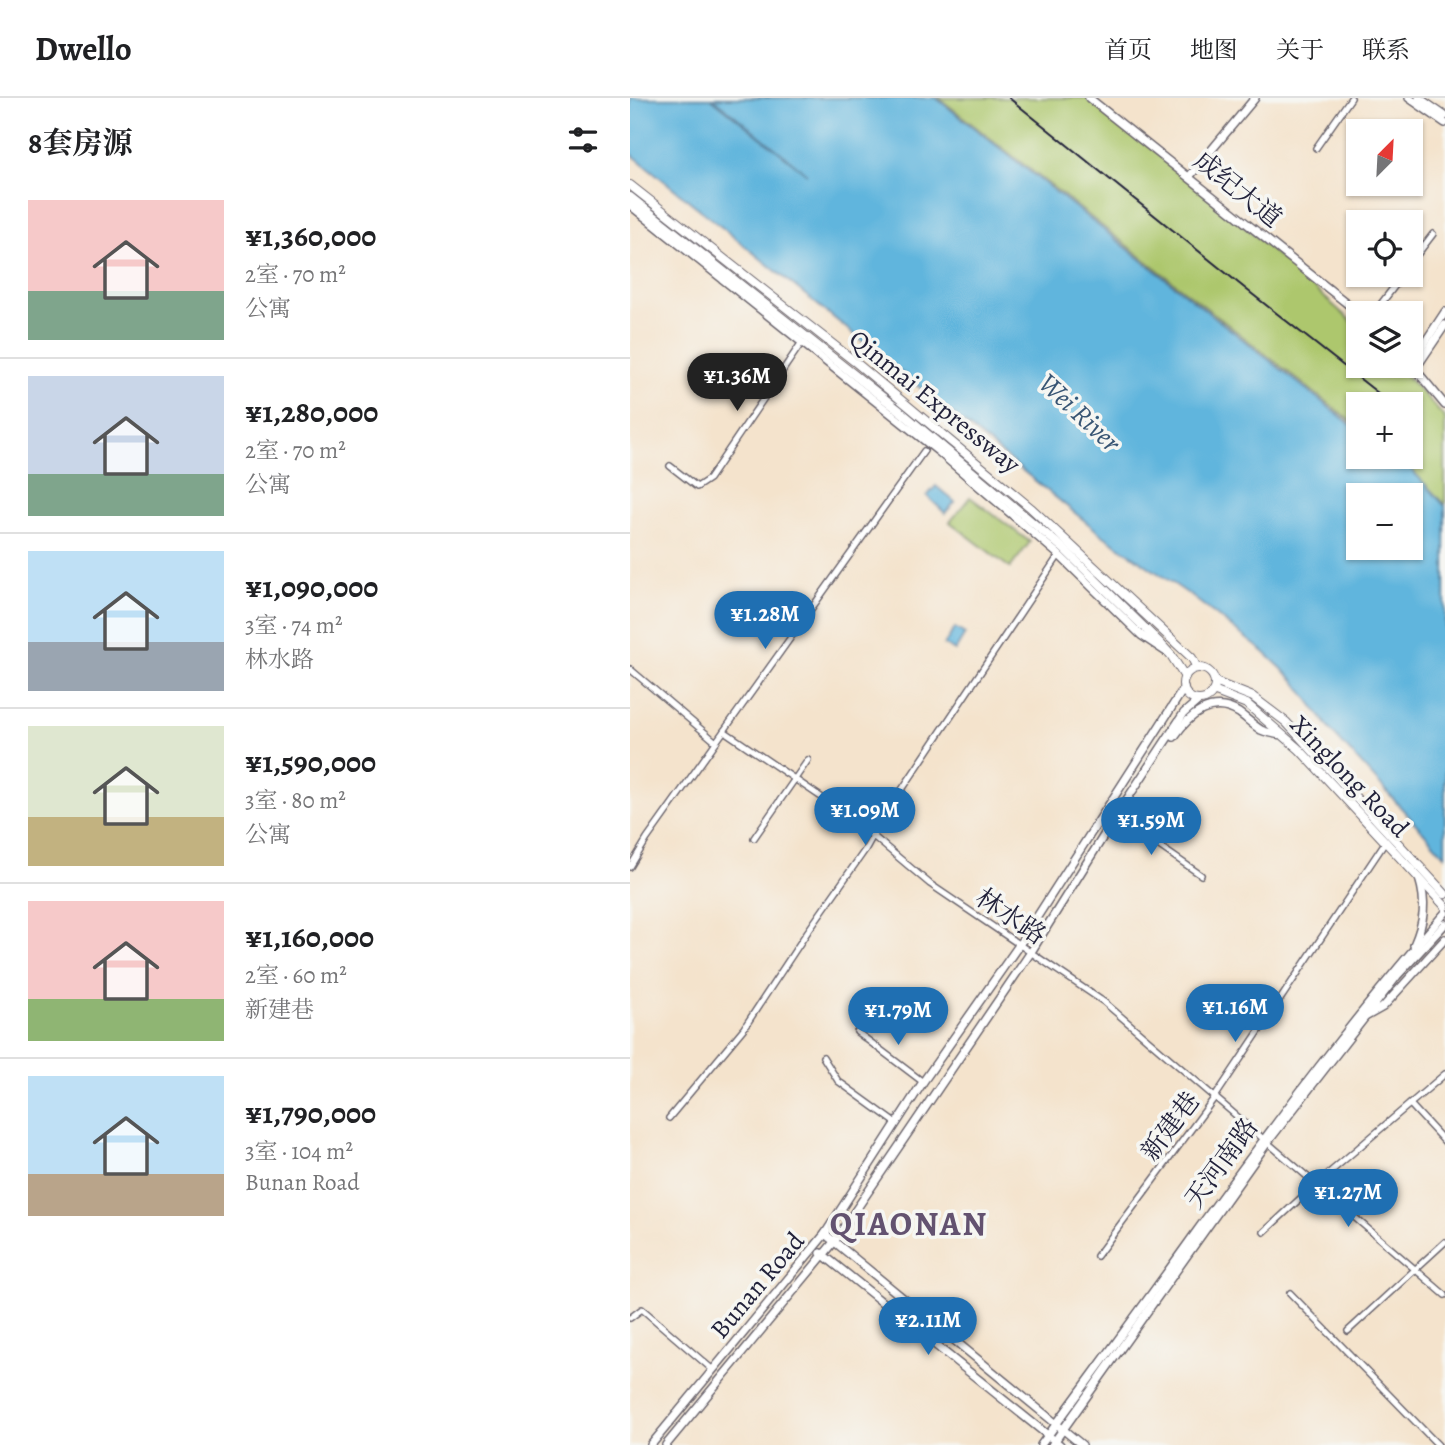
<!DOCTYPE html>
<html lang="zh">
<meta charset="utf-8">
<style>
body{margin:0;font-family:Alegreya,"Noto Serif SC",serif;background:#f6f6f6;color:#202124;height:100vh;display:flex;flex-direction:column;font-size:26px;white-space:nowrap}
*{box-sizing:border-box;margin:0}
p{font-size:23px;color:#757577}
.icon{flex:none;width:38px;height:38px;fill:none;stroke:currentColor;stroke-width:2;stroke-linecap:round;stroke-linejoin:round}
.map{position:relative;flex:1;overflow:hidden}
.details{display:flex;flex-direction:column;background:#fff;width:630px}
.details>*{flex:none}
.needle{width:46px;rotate:24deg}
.tools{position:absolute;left:716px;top:21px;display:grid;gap:14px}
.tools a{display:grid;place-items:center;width:77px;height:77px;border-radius:0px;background:#fff;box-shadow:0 2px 5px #0004;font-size:35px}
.price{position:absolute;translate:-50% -60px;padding:0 16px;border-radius:24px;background:#1f6fb2;color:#fff;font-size:23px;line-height:46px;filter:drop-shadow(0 2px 4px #0008)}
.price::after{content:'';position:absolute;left:50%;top:42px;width:21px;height:16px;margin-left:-10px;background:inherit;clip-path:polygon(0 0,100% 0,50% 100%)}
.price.selected{background:#222;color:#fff}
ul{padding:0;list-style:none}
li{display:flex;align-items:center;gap:21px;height:175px;padding:0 28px}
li+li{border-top:2px solid #e0e0e0}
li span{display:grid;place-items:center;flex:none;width:196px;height:140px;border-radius:0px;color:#555}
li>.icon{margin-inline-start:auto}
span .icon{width:84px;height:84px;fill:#fffc;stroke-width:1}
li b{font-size:30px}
h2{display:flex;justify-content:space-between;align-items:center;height:84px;padding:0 28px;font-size:30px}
header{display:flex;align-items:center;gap:42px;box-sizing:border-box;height:98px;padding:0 35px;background:#fff;border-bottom:2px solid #e0e0e0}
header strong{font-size:33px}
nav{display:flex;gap:38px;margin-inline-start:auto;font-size:24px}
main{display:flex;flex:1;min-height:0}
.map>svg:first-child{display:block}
.green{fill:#adc76d;stroke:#687454;stroke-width:2}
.water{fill:#61b5dd;stroke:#426c8c;stroke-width:2;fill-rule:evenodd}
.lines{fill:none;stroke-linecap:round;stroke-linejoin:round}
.minor-casing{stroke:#6c666e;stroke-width:8}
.major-casing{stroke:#6c666e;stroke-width:10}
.highway-casing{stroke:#6c666e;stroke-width:10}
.minor{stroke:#fff;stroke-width:5}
.major{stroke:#fff;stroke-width:7}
.highway{stroke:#fff;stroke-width:8}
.tram{stroke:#22223b;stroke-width:2}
.labels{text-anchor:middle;stroke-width:7;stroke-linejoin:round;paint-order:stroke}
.street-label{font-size:26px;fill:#22223b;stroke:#f6f6f2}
.water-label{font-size:28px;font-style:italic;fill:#385574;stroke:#f6f6f2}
.district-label{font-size:33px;font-weight:bold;letter-spacing:2px;fill:#635270;stroke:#f6f6f2}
</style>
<header>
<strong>Dwello</strong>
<nav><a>首页</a><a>地图</a><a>关于</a><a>联系</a></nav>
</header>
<main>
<section class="details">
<h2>8套房源<svg class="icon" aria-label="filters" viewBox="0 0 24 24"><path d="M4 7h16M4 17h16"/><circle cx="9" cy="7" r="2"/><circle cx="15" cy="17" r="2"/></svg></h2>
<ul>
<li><span style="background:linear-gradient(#f6c9c9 65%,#7fa58c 0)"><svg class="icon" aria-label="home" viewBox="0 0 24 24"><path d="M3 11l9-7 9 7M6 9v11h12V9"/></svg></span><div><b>¥1,360,000</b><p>2室 · 70 m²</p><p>公寓</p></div></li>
<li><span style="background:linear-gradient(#c9d6e8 70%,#7fa58c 0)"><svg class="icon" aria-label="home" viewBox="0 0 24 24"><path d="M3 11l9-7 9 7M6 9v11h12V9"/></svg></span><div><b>¥1,280,000</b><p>2室 · 70 m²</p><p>公寓</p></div></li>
<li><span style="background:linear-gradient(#bfe0f5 65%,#9aa5b1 0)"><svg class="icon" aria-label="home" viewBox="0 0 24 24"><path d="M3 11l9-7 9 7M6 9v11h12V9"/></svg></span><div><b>¥1,090,000</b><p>3室 · 74 m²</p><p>林水路</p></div></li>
<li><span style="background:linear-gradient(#dfe7d0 65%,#c2b280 0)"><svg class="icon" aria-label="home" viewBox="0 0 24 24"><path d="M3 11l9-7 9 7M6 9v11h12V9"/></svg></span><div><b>¥1,590,000</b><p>3室 · 80 m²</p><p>公寓</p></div></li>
<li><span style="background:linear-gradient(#f6c9c9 70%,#8fb573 0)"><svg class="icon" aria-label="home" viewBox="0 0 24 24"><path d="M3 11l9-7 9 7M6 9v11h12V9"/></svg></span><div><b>¥1,160,000</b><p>2室 · 60 m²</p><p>新建巷</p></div></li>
<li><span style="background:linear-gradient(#bfe0f5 70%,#b9a48a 0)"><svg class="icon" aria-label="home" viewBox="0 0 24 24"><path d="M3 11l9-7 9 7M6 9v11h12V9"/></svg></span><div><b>¥1,790,000</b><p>3室 · 104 m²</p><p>Bunan Road</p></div></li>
</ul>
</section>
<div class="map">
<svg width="815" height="1347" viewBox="0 0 815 1347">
<rect width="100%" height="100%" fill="#f6f6f2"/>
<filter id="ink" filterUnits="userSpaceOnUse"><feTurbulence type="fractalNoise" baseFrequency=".0143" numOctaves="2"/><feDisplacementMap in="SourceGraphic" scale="14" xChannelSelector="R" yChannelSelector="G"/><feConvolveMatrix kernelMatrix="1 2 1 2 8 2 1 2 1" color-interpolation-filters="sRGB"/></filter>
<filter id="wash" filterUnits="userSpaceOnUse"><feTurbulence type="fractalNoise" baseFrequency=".00686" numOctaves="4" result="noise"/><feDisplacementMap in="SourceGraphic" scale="28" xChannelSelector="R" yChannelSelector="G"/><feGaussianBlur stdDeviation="1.57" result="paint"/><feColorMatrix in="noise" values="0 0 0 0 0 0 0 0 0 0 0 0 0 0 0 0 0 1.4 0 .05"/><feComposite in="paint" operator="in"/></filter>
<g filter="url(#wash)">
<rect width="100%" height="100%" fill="#f4e3cc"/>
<g class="green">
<path d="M309 0H457L559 79 728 229V268H768L815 320V407L779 369 766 359H780V306H728V329Z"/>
<path d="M340 399 400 444 380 470 320 424Z"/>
</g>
<g class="water">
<path d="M0 0H81L177 76 83 0H306L728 332V359H764L779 369 815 408V758L703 635 664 582 634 554 560 497 471 436 0 55ZM728 397H780V450H728Z"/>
<path d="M306 388 325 404 315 415 297 398Z"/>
<path d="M325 530 335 536 325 553 314 547Z"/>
</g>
</g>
<g filter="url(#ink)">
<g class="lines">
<defs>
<g id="minor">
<path d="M686 50 721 0"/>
<path d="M780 166 803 136"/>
<path d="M744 215 773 177"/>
<path d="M40 368 67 389 79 381 172 244"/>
<path d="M0 571 86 644"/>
<path d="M94 633 197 703 243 738 300 786 474 904 815 1197"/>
<path d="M486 718 571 777"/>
<path d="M124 740 178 662"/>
<path d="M0 769 17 741 86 644 294 353"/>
<path d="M227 934 293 984"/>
<path d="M193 959 208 983 266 1025"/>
<path d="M780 1006 815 1044"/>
<path d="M39 1020 114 930 178 833 235 752 251 723 429 457"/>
<path d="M634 1134 686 1086 815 976"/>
<path d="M467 1158 585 999 756 743"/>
<path d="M660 1195 808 1347"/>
<path d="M0 1220 12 1211 83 1272"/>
<path d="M718 1233 815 1144"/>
</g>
<g id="major">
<path d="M459 0 729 215"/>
<path d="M779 0 815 25"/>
<path d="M789 0 815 18"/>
<path d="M559 79 625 0"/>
<path d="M0 107 309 354 429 457 511 537 535 553"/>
<path d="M790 264 815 227"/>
<path d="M780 265 815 307"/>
<path d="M786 270 792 249 815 214"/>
<path d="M544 639C559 617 582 598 609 615 616 620 623 627 631 632 638 635 645 636 652 637"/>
<path d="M784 847C794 824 797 805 789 780"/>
<path d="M737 918 753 909 815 841"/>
<path d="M195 1136 452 1347"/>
<path d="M191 1155 430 1347"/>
<path d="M21 1347 195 1136 293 984 389 847 554 590"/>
<path d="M36 1347 204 1144 401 854 486 718 554 615 569 602"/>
<path d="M411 1347C462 1277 514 1207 564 1137 644 1027 725 917 815 815"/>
<path d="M422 1347 637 1045 767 878 815 826"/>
</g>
<g id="highway">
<path d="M0 87 224 263 401 410 562 560 567 570"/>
<path d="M0 99 270 313 434 451 528 543 541 557 555 579"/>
<circle cx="569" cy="586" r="16"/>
<path d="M585 584 623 599 656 624 815 796"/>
<path d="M583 593 617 606 670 652 815 808"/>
</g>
</defs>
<use href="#minor" class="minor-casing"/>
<use href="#major" class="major-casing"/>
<use href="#highway" class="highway-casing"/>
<use href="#minor" class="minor"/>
<use href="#major" class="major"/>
<use href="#highway" class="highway"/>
<path class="tram" d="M379 0 617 192 753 299"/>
</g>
</g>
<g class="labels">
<g class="street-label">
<text transform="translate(608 91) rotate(39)" y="9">成纪大道</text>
<text transform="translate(305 303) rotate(39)" y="9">Qinmai Expressway</text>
<text transform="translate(720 678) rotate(46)" y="9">Xinglong Road</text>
<text transform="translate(381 818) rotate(34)" y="9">林水路</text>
<text transform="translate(540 1028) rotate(-53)" y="9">新建巷</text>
<text transform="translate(591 1065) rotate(-54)" y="9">天河南路</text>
<text transform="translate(127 1187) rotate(-50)" y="9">Bunan Road</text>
</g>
<g class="water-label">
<text transform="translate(450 314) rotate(43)" y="10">Wei River</text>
</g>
<g class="district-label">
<text x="279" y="1137">QIAONAN</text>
</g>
</g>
</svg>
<div class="tools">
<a><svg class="needle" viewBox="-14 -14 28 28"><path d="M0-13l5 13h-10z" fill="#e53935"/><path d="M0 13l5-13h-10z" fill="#757577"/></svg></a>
<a><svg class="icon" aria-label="locate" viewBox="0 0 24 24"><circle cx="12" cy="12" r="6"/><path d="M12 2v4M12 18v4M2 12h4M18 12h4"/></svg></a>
<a><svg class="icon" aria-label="layers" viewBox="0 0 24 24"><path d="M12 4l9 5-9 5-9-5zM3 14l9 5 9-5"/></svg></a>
<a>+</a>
<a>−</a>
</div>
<b class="price selected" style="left:107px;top:315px">¥1.36M</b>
<b class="price" style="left:135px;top:553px">¥1.28M</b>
<b class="price" style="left:235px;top:749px">¥1.09M</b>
<b class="price" style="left:521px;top:759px">¥1.59M</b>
<b class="price" style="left:605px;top:946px">¥1.16M</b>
<b class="price" style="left:268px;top:949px">¥1.79M</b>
<b class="price" style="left:718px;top:1131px">¥1.27M</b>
<b class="price" style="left:298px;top:1259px">¥2.11M</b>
</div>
</main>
